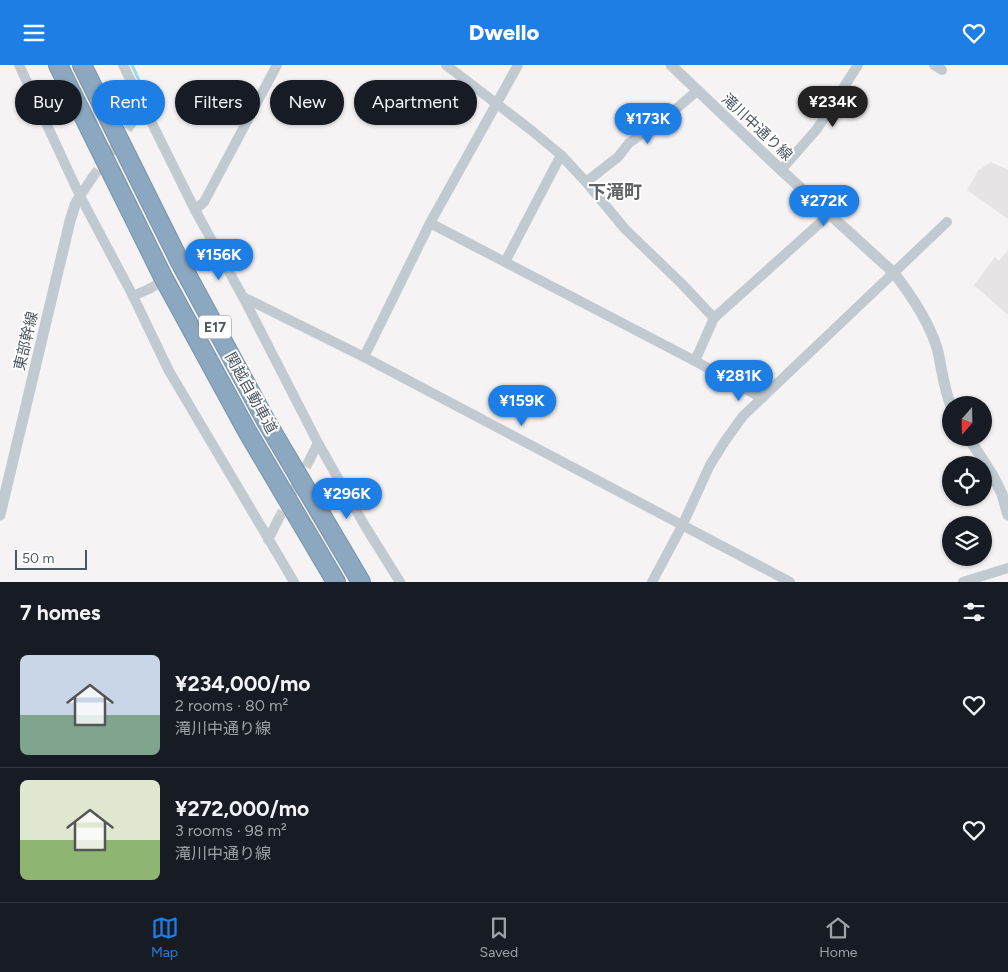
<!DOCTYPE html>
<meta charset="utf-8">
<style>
body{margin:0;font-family:Figtree,"Noto Sans JP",sans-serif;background:#242831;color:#f1f3f6;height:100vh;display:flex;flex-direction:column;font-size:19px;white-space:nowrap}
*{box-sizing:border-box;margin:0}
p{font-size:16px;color:#9ea1a6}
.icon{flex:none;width:28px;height:28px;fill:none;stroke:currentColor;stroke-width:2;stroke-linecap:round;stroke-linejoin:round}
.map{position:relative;height:517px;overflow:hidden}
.details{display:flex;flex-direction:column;background:#171b24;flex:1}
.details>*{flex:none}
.banner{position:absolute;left:15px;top:15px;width:500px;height:45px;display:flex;gap:10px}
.needle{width:32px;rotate:200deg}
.fabs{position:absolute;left:942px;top:331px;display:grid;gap:10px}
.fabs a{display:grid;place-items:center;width:50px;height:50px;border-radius:50%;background:#171b24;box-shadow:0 1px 4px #0004;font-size:25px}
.scale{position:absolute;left:15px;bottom:12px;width:72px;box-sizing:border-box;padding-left:5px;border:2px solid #4a5760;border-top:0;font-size:14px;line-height:18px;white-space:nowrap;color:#4a5760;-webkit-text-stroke:4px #fff;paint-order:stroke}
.price{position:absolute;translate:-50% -42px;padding:0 11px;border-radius:18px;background:#1d7ee5;color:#fff;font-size:16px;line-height:32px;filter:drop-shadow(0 1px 2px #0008)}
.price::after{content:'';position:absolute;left:50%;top:30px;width:15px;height:11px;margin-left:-8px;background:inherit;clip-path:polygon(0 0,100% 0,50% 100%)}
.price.active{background:#222;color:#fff}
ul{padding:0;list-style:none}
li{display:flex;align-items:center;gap:15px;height:125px;padding:0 20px}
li+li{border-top:1px solid #363941}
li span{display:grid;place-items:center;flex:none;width:140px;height:100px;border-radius:8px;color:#555}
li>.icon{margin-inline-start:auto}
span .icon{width:60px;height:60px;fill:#fffc;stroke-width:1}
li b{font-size:21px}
h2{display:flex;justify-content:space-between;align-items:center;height:60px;padding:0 20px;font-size:21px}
.tag{padding:0 18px;border-radius:22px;background:#171b24;box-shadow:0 1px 4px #0004;font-size:18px;line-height:45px}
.tag.active{background:#1d7ee5;color:#fff}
header{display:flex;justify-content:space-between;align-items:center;height:65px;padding:0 20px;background:#1d7ee5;color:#fff;font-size:22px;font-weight:800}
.dock{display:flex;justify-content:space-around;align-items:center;height:70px;border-top:1px solid #363941;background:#171b24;font-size:14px;color:#9ea1a6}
.dock a{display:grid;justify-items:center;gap:2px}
.dock .active{color:#1d7ee5}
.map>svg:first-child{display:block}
.education{fill:#e6e4e5}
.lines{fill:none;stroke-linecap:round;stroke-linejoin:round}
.stream{stroke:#91deec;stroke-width:3}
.minor-tunnel{stroke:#caccce;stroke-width:10;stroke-dasharray:10 5;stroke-linecap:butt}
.motorway-casing{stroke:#7693ac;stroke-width:20}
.minor{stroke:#c1cad1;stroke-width:10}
.tertiary{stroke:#c1cad1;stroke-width:11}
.motorway{stroke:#8ba8c0;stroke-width:18}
.labels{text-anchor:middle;stroke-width:4;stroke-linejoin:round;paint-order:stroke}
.shield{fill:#fff;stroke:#808990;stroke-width:1}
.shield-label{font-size:14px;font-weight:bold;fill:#4a5760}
.street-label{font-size:15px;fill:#4a5760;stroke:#fff}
.quarter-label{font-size:18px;font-weight:bold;fill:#5f6367;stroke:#fff}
</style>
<header><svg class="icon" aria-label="menu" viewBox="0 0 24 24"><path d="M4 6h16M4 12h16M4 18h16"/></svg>Dwello<svg class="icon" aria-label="heart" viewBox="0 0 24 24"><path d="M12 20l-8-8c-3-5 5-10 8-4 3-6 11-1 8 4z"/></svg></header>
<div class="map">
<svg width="1008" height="517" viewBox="0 0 1008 517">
<rect width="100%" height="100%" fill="#f5f3f3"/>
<g class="education">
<path d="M991 97 1008 105V154L967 125 978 106Z"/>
<path d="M1008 185V250L974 220 995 192 999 196Z"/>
</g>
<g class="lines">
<path class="stream" d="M132 0 154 48"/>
<g class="minor-tunnel">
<path d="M92 113 131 59"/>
<path d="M149 224 201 195"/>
<path d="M278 455 310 394"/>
</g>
<defs>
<g id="motorway">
<path d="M58 0 163 212 247 366 336 517"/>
<path d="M82 0 180 197 266 356 361 517"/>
</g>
</defs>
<use href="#motorway" class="motorway-casing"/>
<g class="minor">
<path d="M19 0 80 131 133 231 169 306 294 517"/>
<path d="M123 0 195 145 243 232 318 378 365 461 400 517"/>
<path d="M446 0 531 65 561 90 586 117 625 164 682 219 714 253"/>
<path d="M934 0 942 5"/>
<path d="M131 59 143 42"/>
<path d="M781 105 817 64 858 0"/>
<path d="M586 117 618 92 629 78 664 54 697 26"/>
<path d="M80 131 92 113"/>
<path d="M195 145 204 137 277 0"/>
<path d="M430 158 695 296 762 333"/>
<path d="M201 195 218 188"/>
<path d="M505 197 561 90"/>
<path d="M133 231 149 224"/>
<path d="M243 232 364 292 790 517"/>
<path d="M364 292 430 158 518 0"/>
<path d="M695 296 714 253 830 149"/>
<path d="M310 394 318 378"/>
<path d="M268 475 278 455"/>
<path d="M652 517 682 461 710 400 725 376 743 351 947 157"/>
<path d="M963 517 1008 503"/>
</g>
<g class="tertiary">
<path d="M671 0 781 105 894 208C911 230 929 257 937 283 942 302 943 322 951 341"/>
<path d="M968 372 992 409 1002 429 1008 450"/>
<path d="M0 450 70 156 75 140 80 131"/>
</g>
<use href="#motorway" class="motorway"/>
</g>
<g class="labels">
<rect class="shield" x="199" y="250.5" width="32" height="23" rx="4"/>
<g class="shield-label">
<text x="215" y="267">E17</text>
</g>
<g class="street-label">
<text transform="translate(757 62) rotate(43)" y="5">滝川中通り線</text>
<text transform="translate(26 276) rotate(-77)" y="5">東部幹線</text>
<text transform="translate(251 328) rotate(61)" y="5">関越自動車道</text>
</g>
<g class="quarter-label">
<text x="615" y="133">下滝町</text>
</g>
</g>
</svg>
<div class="fabs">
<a><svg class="needle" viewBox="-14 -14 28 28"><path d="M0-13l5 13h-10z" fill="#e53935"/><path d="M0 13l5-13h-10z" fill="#9ea1a6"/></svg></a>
<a><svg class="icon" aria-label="locate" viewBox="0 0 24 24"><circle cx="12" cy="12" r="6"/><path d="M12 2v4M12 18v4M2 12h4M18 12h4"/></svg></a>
<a><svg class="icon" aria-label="layers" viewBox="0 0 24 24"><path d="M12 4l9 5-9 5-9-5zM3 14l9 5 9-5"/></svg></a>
</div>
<div class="scale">50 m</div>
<b class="price active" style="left:833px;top:63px">¥234K</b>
<b class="price" style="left:648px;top:80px">¥173K</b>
<b class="price" style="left:824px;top:162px">¥272K</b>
<b class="price" style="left:219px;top:216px">¥156K</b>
<b class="price" style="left:739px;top:337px">¥281K</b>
<b class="price" style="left:522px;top:362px">¥159K</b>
<b class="price" style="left:347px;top:455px">¥296K</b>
<div class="banner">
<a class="tag">Buy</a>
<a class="tag active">Rent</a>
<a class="tag">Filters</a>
<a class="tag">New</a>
<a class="tag">Apartment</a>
</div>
</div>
<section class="details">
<h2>7 homes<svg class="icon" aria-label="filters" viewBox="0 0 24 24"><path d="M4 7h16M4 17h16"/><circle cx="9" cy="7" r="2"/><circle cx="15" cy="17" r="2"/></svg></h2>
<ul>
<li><span style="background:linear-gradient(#c9d6e8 60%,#7fa58c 0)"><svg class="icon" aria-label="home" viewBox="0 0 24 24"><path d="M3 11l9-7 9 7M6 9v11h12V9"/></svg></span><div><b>¥234,000/mo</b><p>2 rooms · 80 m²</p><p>滝川中通り線</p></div><svg class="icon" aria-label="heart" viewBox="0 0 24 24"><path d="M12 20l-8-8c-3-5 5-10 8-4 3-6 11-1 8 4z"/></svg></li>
<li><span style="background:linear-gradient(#dfe7d0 60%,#8fb573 0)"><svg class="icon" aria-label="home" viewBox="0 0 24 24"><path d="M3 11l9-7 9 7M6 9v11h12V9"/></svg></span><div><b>¥272,000/mo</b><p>3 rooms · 98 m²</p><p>滝川中通り線</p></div><svg class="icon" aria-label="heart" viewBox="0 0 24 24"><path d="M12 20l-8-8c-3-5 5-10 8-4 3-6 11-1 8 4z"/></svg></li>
</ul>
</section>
<nav class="dock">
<a class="active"><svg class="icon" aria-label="map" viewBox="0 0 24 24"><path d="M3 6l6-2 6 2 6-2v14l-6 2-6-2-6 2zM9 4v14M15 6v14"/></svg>Map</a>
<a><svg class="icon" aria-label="saved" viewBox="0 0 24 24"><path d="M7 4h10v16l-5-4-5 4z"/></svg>Saved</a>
<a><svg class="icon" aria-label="home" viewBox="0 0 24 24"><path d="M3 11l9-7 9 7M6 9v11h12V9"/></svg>Home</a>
</nav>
